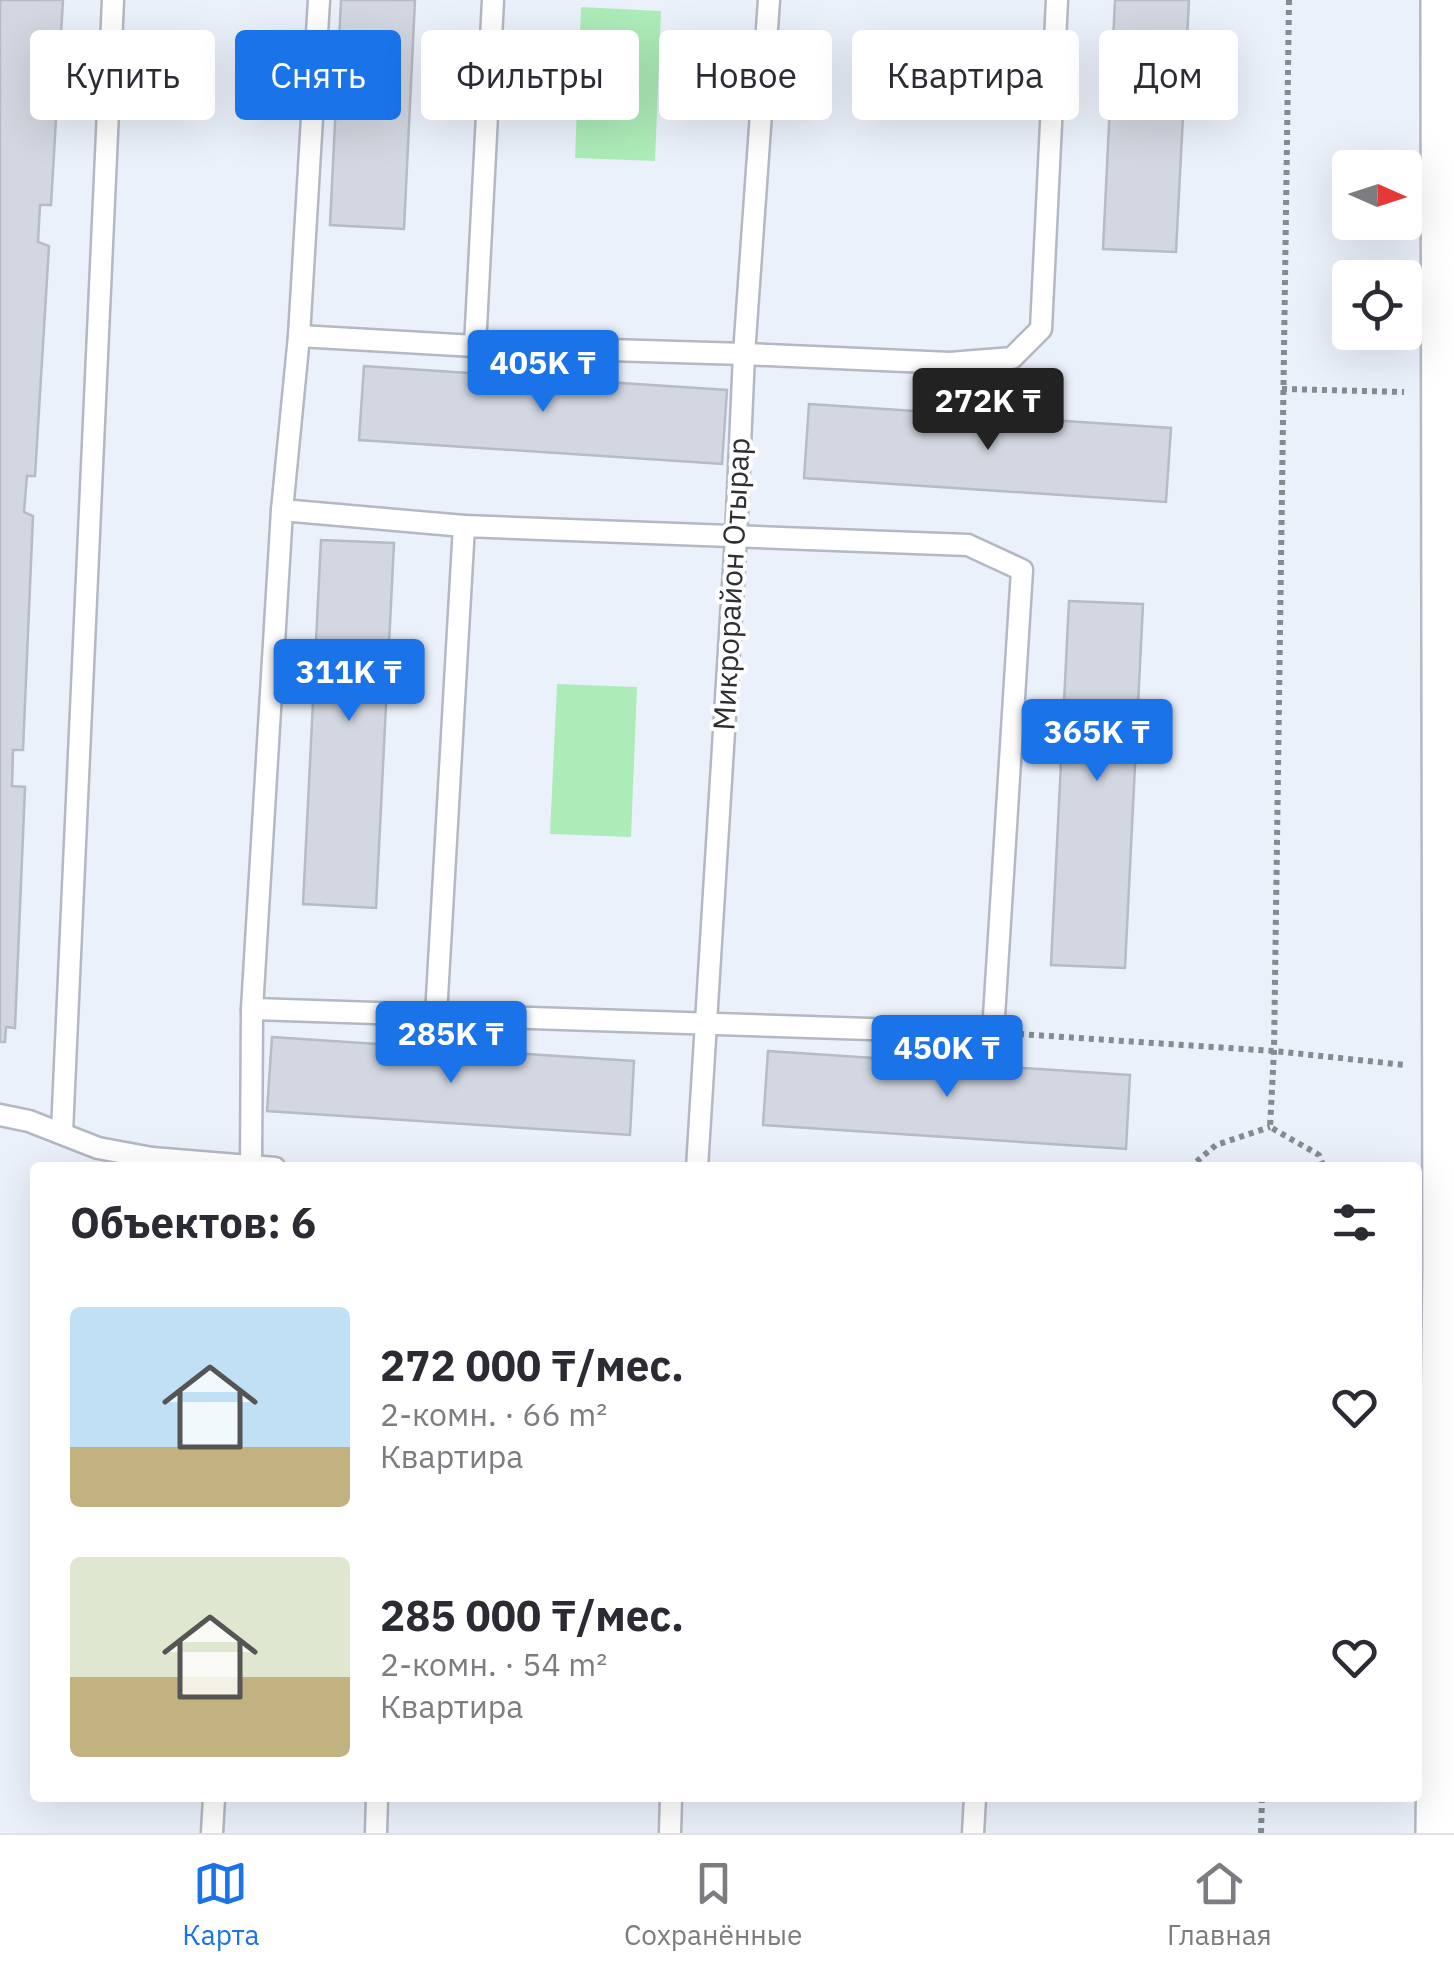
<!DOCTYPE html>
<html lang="ru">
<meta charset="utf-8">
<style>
body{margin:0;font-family:"IBM Plex Sans",sans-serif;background:#f7f7f7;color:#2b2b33;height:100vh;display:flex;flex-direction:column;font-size:38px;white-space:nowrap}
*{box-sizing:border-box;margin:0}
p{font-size:32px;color:#7c7c81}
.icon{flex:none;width:55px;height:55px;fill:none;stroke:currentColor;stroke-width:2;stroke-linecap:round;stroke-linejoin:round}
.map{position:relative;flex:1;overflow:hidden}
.sheet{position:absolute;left:30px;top:1162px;width:1392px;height:640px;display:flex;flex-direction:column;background:#fff;border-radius:10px;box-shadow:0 10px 40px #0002}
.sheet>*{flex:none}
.guide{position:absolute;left:30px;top:30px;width:1395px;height:90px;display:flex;gap:20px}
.needle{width:65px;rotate:93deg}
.controls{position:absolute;left:1332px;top:150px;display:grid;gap:20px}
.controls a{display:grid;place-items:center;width:90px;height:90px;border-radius:10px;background:#fff;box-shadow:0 10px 40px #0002;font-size:50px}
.price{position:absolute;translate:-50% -85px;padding:0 22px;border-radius:10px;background:#1a73e8;color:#fff;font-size:32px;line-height:65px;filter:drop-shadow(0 2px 5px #0008)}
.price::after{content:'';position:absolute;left:50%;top:60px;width:30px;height:22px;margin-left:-15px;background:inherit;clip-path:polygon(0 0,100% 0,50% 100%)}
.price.on{background:#222;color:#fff}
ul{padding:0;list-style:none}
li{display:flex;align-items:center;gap:30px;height:250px;padding:0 40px}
li span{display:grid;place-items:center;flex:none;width:280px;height:200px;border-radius:10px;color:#555}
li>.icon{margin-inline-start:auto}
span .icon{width:120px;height:120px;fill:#fffc;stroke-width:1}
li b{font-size:42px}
h2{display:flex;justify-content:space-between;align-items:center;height:120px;padding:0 40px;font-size:42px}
.chip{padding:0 35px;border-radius:10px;background:#fff;box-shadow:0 10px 40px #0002;font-size:35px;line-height:90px}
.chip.on{background:#1a73e8;color:#fff}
.tabs{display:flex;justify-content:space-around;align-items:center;height:140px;border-top:2px solid #e1e1e2;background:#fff;font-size:28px;color:#7c7c81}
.tabs a{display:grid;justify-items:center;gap:5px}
.tabs .on{color:#1a73e8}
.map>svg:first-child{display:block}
.green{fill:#adecb9}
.building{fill:#d2d7e1;stroke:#b6bbc5;stroke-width:2.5}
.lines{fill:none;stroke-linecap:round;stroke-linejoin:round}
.lane-casing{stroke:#b3b8c2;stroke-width:25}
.secondary-casing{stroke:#b3b8c2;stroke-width:60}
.path{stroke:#868a91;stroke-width:6;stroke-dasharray:5 5;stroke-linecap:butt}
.lane{stroke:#fff;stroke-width:20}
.secondary{stroke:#fff;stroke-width:55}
.labels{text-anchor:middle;stroke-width:8;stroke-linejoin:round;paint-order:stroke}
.street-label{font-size:30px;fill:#2d2f33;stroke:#fff}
</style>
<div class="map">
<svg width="1454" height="1833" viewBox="0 0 1454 1833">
<rect width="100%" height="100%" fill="#ebf1fb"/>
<g class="green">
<path d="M581 7 661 11 655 161 575 158Z"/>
<path d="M557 684 637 687 631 837 550 834Z"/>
</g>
<g class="building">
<path d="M0 0H63L51 205H40L38 242 49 246 35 476H27L24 512 33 516 23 750H13L12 786 25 787 15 1028 6 1027 5 1042H0Z"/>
<path d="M341 0H415L404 229 330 225Z"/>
<path d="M1115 0H1189L1176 252 1103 249Z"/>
<path d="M364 366 727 390 722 464 359 440Z"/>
<path d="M809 404 1171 428 1166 502 804 478Z"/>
<path d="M321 540 394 543 376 908 303 904Z"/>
<path d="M1069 601 1143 604 1125 968 1051 965Z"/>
<path d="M272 1037 634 1061 630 1135 267 1111Z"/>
<path d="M768 1051 1130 1075 1126 1149 763 1125Z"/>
</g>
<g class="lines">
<defs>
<g id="lane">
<path d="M493 0 475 346 744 354 950 363 1012 358 1041 329 1057 0"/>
<path d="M299 336 475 346"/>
<path d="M282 510 464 526"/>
<path d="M464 526 968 545 1022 570 993 1033 436 1015Z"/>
<path d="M252 1009 436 1015"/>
<path d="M0 1115 29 1121 98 1148 152 1158 275 1168"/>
<path d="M62 1132 113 0"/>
<path d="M251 1168 252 1009 282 510 299 336 319 0"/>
<path d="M697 1168 736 537 744 354 769 0"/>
<path d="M212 1833 214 1798"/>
<path d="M376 1833 377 1798"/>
<path d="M670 1833 671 1798"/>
<path d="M973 1833 975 1798"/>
</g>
<path id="secondary" d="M1444 1833 1451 1268 1449 0"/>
</defs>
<use href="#lane" class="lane-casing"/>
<use href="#secondary" class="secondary-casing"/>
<g class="path">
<path d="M1289 0 1274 1051 1270 1127 1319 1155 1324 1168"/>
<path d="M1282 389 1404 392"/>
<path d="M1019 1034 1274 1051 1405 1065"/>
<path d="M1189 1168 1216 1145 1270 1127"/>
<path d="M1261 1833 1262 1798"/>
</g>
<use href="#lane" class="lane"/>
<use href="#secondary" class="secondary"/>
</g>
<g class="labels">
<g class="street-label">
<text transform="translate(732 584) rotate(-87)" y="10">Микрорайон Отырар</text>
</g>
</g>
</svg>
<div class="controls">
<a><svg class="needle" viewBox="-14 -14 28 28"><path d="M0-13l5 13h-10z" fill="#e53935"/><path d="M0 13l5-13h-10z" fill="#7c7c81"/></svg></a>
<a><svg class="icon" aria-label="locate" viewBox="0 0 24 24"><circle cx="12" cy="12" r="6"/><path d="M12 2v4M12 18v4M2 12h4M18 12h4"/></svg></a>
</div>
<b class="price" style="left:543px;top:415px">405K ₸</b>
<b class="price on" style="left:988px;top:453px">272K ₸</b>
<b class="price" style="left:349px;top:724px">311K ₸</b>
<b class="price" style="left:1097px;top:784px">365K ₸</b>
<b class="price" style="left:451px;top:1086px">285K ₸</b>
<b class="price" style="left:947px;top:1100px">450K ₸</b>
<div class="guide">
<a class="chip">Купить</a>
<a class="chip on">Снять</a>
<a class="chip">Фильтры</a>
<a class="chip">Новое</a>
<a class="chip">Квартира</a>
<a class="chip">Дом</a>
</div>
<section class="sheet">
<h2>Объектов: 6<svg class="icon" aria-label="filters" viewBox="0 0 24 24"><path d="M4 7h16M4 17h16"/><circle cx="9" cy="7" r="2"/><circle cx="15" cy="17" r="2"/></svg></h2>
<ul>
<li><span style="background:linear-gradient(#bfe0f5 70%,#c2b280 0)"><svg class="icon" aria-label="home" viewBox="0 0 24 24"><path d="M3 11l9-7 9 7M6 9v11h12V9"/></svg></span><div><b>272 000 ₸/мес.</b><p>2-комн. · 66 m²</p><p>Квартира</p></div><svg class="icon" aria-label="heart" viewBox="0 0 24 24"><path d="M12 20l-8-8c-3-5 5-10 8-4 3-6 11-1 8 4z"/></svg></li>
<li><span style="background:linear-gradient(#dfe7d0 60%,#c2b280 0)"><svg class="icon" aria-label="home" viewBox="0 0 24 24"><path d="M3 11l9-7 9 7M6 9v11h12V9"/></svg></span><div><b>285 000 ₸/мес.</b><p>2-комн. · 54 m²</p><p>Квартира</p></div><svg class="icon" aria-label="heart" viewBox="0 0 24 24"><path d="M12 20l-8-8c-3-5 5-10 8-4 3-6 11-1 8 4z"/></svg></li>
</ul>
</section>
</div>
<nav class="tabs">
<a class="on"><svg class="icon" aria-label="map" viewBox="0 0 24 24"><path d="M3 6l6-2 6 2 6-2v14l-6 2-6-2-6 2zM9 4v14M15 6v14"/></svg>Карта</a>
<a><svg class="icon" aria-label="saved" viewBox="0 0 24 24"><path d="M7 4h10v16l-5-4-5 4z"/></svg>Сохранённые</a>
<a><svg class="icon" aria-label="home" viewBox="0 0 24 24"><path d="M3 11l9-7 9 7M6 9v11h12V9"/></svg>Главная</a>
</nav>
